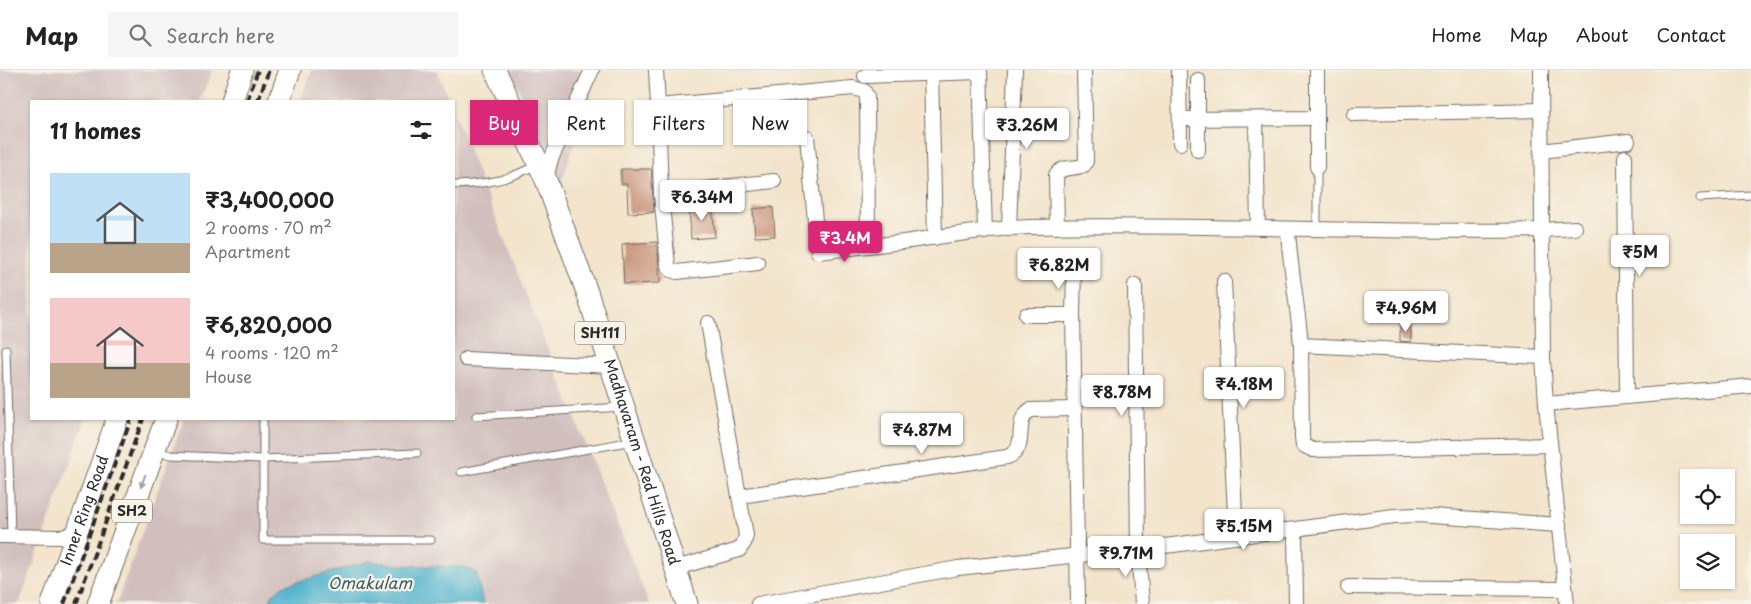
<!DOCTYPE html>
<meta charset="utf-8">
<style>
body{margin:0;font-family:"Playpen Sans",sans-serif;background:#f6f6f6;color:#222;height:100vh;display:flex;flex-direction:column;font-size:19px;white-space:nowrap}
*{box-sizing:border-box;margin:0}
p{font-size:16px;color:#767676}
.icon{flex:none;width:28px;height:28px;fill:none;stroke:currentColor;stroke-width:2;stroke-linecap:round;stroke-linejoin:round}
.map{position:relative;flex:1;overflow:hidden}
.sheet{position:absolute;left:30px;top:30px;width:425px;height:320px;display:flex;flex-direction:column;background:#fff;border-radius:0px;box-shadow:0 1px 4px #0004}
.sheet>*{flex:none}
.hud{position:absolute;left:470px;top:30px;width:475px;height:45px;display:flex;gap:10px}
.buttons{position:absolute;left:1680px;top:399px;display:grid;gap:10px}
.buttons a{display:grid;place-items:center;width:55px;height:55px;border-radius:0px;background:#fff;box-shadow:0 1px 4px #0004;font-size:25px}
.price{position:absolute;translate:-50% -42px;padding:0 11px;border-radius:5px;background:#fff;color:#222;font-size:16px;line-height:32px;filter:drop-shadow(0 1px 2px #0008)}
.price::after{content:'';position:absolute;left:50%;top:30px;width:15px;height:11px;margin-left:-8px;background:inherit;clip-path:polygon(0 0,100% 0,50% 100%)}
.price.selected{background:#db2777;color:#fff}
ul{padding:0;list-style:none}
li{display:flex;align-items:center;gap:15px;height:125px;padding:0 20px}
li span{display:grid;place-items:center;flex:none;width:140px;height:100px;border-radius:0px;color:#555}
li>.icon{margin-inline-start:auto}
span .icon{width:60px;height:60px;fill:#fffc;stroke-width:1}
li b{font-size:21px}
h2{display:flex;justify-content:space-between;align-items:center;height:60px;padding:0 20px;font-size:21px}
.pill{padding:0 18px;border-radius:0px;background:#fff;box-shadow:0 1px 4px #0004;font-size:18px;line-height:45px}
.pill.selected{background:#db2777;color:#fff}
header{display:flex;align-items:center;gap:30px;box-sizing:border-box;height:70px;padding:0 25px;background:#fff;border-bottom:1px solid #e0e0e0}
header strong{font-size:24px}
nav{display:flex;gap:28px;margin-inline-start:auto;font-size:18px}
.search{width:350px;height:45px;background:#f6f6f6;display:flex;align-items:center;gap:12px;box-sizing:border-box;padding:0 18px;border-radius:0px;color:#767676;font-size:19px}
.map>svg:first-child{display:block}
.industrial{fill:#d1bfbe}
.water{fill:#4eb2cd;stroke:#3c6e7c}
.building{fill:#cb977f}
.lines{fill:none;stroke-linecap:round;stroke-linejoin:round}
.lane-casing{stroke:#716c63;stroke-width:9}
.street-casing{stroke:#716c63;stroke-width:16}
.primary-casing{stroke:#716c63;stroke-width:23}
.lane{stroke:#fff;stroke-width:7}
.street{stroke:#fff;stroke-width:14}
.primary{stroke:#fff;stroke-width:21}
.rail{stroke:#2b2b2b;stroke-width:4;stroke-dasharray:8 4;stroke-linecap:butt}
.oneway{fill:#a0a0a0}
.labels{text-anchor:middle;stroke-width:4.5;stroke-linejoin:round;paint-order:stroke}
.shield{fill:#f7f3e8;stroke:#686764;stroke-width:1}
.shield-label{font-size:14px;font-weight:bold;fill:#2b2b2b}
.street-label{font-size:15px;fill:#2b2b2b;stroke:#f7f3e8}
.water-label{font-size:16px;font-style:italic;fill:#375a64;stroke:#f7f3e8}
</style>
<header>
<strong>Map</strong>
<div class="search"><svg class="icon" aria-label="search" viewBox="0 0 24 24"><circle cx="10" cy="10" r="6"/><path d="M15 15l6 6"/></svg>Search here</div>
<nav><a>Home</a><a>Map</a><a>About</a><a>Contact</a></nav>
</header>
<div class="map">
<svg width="1751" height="534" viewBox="0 0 1751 534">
<rect width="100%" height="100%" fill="#f7f3e8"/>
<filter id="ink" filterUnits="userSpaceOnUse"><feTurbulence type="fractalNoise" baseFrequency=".02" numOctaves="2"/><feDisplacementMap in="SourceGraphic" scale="10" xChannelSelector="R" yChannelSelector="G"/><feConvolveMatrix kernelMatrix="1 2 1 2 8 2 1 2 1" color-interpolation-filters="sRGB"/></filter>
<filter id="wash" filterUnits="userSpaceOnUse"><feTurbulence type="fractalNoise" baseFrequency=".0096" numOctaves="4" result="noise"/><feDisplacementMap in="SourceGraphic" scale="20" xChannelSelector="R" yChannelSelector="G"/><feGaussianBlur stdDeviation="1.12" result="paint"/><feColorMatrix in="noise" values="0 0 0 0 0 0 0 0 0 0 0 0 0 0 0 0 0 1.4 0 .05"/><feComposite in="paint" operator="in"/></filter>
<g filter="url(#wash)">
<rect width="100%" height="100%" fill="#f3e4cb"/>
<g class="industrial">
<path d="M0 0H212L200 31H31V349H86L19 534H0Z"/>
<path d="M312 0H437L449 31H300Z"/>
<path d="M510 0H599L561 113Z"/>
<path d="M454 43 649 534H116L184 349H454Z"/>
</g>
<path class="water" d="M370 491 398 495 462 497 476 503 483 534H270L272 525 283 516Z"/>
<g id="blocks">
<g class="building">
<path d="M621 99H651L654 142 628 143 627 114H621Z"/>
<path d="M712 135 715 167 691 169 689 137Z"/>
<path d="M773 137 775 166 755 167 753 139Z"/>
<path d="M657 172 660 213 624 214 622 174Z"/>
<path d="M1400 254H1411V272L1400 271Z"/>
</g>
</g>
</g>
<g filter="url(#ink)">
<use href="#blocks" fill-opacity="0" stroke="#716c63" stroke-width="1"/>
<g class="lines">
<defs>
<g id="lane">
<path d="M1317 97V160"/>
<path d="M454 115C486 114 507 111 536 95"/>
<path d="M1700 128 1751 125"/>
<path d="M6 279 11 466"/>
<path d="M476 346 622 337"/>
<path d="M263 349V470H431"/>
<path d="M155 381 171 385 262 389 417 383"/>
<path d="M461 402 633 371"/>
</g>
<g id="street">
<path d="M656 0 658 36 853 18 864 21 867 27 868 176C921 171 975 159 1029 157 1200 153 1371 164 1542 160L1543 287 1546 334 1567 534"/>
<path d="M931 0 935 168"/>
<path d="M980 0 985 162"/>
<path d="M1179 0 1180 73"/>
<path d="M1541 0 1542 160 1575 158"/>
<path d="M865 6 980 2"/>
<path d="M1198 10V80"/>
<path d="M658 36 661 124 668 196 671 200 677 202 758 193"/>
<path d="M1354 44 1541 40"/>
<path d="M1317 48V97"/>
<path d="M1180 49 1317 48V0"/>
<path d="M1256 49 1258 158"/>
<path d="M807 67 818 182 868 176"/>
<path d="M1541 81 1628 71"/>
<path d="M1625 87 1627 327"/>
<path d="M546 109 551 89 592 0"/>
<path d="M661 124 774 111"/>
<path d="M1057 157 1056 105C1062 95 1075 100 1084 95L1086 91 1084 0"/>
<path d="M1009 159 1015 0"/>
<path d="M1288 160C1290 198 1298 236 1301 275L1543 287"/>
<path d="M1224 211 1236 467"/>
<path d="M1135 215 1138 479 1142 534"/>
<path d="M1026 245H1073L1078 534"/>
<path d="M1073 245 1074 196"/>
<path d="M1301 275 1302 367 1303 375 1313 380 1549 375"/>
<path d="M466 289 611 296"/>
<path d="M1546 334 1751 316"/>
<path d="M740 426 1007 387C1030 379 1012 352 1030 340L1073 339"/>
<path d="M1295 461 1296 534"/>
<path d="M0 466 62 467 79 461"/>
<path d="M676 498 739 480 744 473 746 465 708 253"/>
<path d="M1348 517 1564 519"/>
<path d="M758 534 958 498 1173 475 1394 446 1417 445 1559 455"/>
</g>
<g id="primary">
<path id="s1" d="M495 0 546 110 587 222 687 534"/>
<path d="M232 31 242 0"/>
<path d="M279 31 290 0"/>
<path id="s2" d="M52 534 117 349"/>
<path d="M98 534 166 349"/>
</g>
</defs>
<use href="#lane" class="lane-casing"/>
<use href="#street" class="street-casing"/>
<use href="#primary" class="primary-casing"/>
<use href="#lane" class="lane"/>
<use href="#street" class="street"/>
<use href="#primary" class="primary"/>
<g class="rail">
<path d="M247 31 258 0"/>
<path d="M258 31 269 0"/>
<path d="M64 534 131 349"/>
<path d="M76 534 143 349"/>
</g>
</g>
<defs><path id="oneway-solid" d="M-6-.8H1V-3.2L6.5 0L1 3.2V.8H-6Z" transform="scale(1.25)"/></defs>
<use class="oneway" href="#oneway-solid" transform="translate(143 411) rotate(110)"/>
</g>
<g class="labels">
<g class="shield">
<rect x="575" y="251.5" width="50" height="23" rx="4"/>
<rect x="112" y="429.5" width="40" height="23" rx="4"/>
</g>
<g class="shield-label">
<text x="600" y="268">SH111</text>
<text x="132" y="446">SH2</text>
</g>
<g class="street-label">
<text dy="5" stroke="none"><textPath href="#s1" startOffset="419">Madhavaram - Red Hills Road</textPath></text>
<text dy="5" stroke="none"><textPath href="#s2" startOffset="99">Inner Ring Road</textPath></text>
</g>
<g class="water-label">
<text x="370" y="519">Omakulam</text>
</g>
</g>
</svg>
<div class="buttons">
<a><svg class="icon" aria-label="locate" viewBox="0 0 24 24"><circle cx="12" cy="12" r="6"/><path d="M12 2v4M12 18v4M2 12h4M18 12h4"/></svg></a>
<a><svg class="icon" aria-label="layers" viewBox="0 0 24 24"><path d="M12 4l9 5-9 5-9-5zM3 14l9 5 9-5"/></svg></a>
</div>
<b class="price" style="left:1027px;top:80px">₹3.26M</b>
<b class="price" style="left:702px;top:152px">₹6.34M</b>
<b class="price selected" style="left:845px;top:193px">₹3.4M</b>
<b class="price" style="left:1640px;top:207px">₹5M</b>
<b class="price" style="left:1059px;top:220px">₹6.82M</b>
<b class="price" style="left:1406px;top:263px">₹4.96M</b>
<b class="price" style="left:1244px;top:339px">₹4.18M</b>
<b class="price" style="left:1122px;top:347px">₹8.78M</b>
<b class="price" style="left:922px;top:385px">₹4.87M</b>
<b class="price" style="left:1244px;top:481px">₹5.15M</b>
<b class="price" style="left:1126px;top:508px">₹9.71M</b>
<div class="hud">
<a class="pill selected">Buy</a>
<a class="pill">Rent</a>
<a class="pill">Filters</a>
<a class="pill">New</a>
</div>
<section class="sheet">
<h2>11 homes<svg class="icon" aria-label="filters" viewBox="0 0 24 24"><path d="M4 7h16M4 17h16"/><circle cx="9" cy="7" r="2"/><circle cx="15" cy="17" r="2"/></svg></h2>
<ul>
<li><span style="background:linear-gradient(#bfe0f5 70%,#b9a48a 0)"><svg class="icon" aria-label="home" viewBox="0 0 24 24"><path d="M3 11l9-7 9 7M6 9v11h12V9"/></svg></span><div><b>₹3,400,000</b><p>2 rooms · 70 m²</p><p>Apartment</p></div></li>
<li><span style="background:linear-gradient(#f6c9c9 65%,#b9a48a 0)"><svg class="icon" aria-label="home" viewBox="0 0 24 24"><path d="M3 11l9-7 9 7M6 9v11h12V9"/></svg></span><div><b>₹6,820,000</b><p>4 rooms · 120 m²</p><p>House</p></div></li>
</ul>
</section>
</div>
